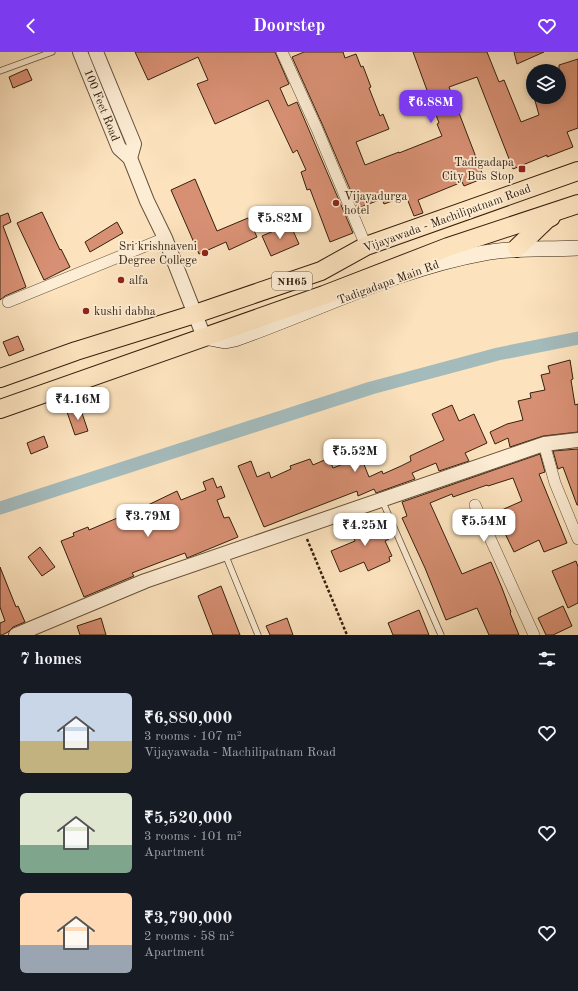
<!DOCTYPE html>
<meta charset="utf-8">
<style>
body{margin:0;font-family:"Old Standard TT",serif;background:#20242c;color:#f1f3f6;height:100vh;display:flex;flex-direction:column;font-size:15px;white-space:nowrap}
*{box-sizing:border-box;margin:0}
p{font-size:13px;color:#9ea1a6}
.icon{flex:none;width:22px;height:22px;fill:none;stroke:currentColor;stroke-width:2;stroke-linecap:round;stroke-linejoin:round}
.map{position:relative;height:583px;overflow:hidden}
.panel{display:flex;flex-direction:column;background:#171b24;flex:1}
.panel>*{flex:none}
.fabs{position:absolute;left:526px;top:12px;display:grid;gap:8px}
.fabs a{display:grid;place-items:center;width:40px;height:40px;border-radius:50%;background:#171b24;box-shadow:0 2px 6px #0003;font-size:20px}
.price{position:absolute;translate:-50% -34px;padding:0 9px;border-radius:8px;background:#fff;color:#222;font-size:13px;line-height:26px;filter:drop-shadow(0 1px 2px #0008)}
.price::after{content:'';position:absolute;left:50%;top:24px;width:12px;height:9px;margin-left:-6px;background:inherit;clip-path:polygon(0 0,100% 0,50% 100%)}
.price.active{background:#7c3aed;color:#fff}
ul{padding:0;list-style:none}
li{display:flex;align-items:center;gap:12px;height:100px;padding:0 20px}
li span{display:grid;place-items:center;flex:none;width:112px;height:80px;border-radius:6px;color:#555}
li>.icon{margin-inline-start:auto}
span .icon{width:48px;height:48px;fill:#fffc;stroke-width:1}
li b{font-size:17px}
h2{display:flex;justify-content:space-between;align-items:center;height:48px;padding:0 20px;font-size:17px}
header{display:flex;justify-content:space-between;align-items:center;height:52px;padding:0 20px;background:#7c3aed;color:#fff;font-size:18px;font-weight:600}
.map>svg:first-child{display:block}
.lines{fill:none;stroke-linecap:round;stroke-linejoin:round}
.canal{stroke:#a4bbbc;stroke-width:13}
.building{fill:#d89074;stroke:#35210e}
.service-casing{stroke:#67523a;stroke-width:7}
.minor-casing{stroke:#67523a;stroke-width:12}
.tertiary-casing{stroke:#67523a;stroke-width:16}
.secondary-casing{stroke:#35210e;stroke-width:16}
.trunk-casing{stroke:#35210e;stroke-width:20}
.path{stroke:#35210e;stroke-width:2.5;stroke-dasharray:3 2;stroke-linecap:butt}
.service{stroke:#fdedd5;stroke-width:5.5}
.minor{stroke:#fdedd5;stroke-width:11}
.tertiary{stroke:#fdedd5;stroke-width:14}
.secondary{stroke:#fdedd5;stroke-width:15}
.trunk{stroke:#fce3be;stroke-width:18}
.poi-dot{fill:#8f2418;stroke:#fdedd5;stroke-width:1.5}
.labels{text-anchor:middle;stroke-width:3.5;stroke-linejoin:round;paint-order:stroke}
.shield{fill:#fdedd5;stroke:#715e4a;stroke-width:1}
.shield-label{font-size:11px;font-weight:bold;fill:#35210e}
.street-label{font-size:12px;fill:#35210e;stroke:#fdedd5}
.poi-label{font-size:12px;fill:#35210e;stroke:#fdedd5;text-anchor:start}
</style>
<header><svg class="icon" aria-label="back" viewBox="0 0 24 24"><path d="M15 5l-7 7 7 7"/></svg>Doorstep<svg class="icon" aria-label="heart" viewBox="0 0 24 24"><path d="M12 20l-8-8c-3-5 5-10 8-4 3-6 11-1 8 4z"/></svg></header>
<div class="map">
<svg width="578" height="583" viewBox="0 0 578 583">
<rect width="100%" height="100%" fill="#fce3be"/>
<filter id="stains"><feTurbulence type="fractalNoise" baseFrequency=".005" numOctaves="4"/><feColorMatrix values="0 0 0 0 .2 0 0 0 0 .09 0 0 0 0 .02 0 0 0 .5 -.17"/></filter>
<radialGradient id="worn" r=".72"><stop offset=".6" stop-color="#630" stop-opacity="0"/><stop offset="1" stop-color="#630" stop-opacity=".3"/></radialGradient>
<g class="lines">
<path class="canal" d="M0 456 371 336 498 302 578 286"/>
</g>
<g class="building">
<path d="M135 0H275L289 32 280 36 288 54 297 50 353 181 330 190 310 137 307 138 301 120 306 118 297 98 293 101 268 48 215 72 197 32 208 28 198 5 148 28Z"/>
<path d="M304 0H343L345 6 356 2 361 15 363 14 371 35 369 36 380 64 383 62 389 77 356 90 365 113 399 100V101L442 84 437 72 439 71 413 0H487L499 30 504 28 521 70 539 63 534 45H559V13L578 7V76L567 80 573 95 547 105V103L513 117 477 25 449 35 484 126 464 134 462 130 418 148 423 161 414 164 406 144 384 152 382 147 358 156 323 74 292 5Z"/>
<path d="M514 0H544L517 12Z"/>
<path d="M27 17 32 28 13 36 9 25Z"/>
<path d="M195 127 217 179 248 166 257 185 229 198 226 190 199 202 171 138Z"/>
<path d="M42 160 60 198 61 197 70 215 44 228 17 171Z"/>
<path d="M8 161 11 170 3 174 26 235 5 244 0 248V164Z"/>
<path d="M117 170 123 181 90 200 85 190Z"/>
<path d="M290 172 299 192 271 204 262 184Z"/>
<path d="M18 284 24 298 9 304 3 290Z"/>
<path d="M570 308 573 327 571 328 575 353 578 352V380L543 384 510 395 508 386 495 392 490 380 507 372 523 368 518 349 531 346 530 341 545 338 541 323 550 321 548 314Z"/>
<path d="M452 353 459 369 474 362 487 391 465 401 469 409 439 419 436 411 412 421 415 427 376 441 374 437 358 444 357 439 264 475 238 414 251 409 257 425 269 420 271 426 291 417 290 414 310 407 313 413 329 406 333 416 361 405 369 425 382 419 383 422 401 414 411 409 410 404 444 388 432 362Z"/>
<path d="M80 355 88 379 75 383 67 360Z"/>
<path d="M44 384 48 395 31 402 27 391Z"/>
<path d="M578 397V453H577L563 415 558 417 553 399Z"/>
<path d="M540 402 545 420 539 422 567 491 544 500 539 488 514 500 495 461 522 449 513 426 488 434 487 433 453 445 452 442 430 451 462 522 491 510 502 536 511 560 510 561 519 583H489L477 556 446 568 425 516 402 466 407 464 402 450Z"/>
<path d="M213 426 217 436 221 434 225 445 217 448 224 466 229 465 238 485 187 506 185 501 158 511 132 521 134 524 84 545 61 489 74 484 73 481 88 475 89 478 129 461 130 464 149 456 148 453 177 439 181 448 206 438 203 430Z"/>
<path d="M379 464 389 487 385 489 392 504 389 505 390 509 368 519 364 510 340 520 331 499 355 489 350 477Z"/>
<path d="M40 495 55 515 42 524 28 505Z"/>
<path d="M576 509 578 515V551L568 556 552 519Z"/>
<path d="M0 515 16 555 18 554 25 570 13 575 8 580 2 583H0V571L5 569 0 555Z"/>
<path d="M221 534 240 583H213L198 544Z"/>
<path d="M563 554 572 574 553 583H546L538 566Z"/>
<path d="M419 558 429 583H393L388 571Z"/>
<path d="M101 566 106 583H80L77 574Z"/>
<path d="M287 566 293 583H270L266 574Z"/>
</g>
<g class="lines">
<defs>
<g id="service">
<path d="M0 19 52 0"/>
<path d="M382 448 441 583"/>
<path d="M225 502 258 583"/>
</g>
<g id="minor">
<path d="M282 0 317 77 366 194"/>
<path d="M8 250 165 186"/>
<path d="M544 392 555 431 578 487"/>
<path d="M475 453 534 583"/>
</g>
<g id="tertiary">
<path d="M80 0 119 96 130 106 147 149 165 186 204 285"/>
<path d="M96 0 134 92 130 106"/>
<path d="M16 583 145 529 544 392 578 388"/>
</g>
<path id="secondary" d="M204 285 225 289 235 287C317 258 399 216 484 201 515 195 547 198 578 196"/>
<g id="trunk">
<path d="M517 196 547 167 551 165"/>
<path d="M0 326 76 299 195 262 321 219 366 194 578 119"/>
<path d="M0 357 324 243 448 195 578 152"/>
</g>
</defs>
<use href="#service" class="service-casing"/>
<use href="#minor" class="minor-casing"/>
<use href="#tertiary" class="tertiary-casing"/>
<use href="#secondary" class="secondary-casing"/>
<use href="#trunk" class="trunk-casing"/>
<path class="path" d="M307 487 347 583"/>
<use href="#service" class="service"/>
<use href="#minor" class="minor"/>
<use href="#tertiary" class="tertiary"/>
<use href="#secondary" class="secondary"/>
<use href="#trunk" class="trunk"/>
</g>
<g class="poi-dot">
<rect x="518" y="113" width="8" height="8" rx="2"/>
<circle cx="336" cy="151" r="4"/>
<circle cx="205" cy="201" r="4"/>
<circle cx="121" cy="228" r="4"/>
<circle cx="86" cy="259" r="4"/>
</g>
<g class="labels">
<rect class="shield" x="272" y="220" width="40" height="18" rx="3"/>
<g class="shield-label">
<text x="292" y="233">NH65</text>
</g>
<g class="street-label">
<text transform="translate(102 53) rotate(68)" y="4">100 Feet Road</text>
<text transform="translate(447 166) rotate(-20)" y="4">Vijayawada - Machilipatnam Road</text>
<text transform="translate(388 230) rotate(-20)" y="4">Tadigadapa Main Rd</text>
</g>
<g class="poi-label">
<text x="514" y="114" text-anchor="end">Tadigadapa<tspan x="514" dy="14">City Bus Stop</tspan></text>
<text x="344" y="148">Vijayadurga<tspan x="344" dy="14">hotel</tspan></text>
<text x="197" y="198" text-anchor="end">Sri krishnaveni<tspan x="197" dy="14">Degree College</tspan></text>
<text x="129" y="232">alfa</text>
<text x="94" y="263">kushi dabha</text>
</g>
</g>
<rect width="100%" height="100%" filter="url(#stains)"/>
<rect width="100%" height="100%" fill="url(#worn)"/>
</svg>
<div class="fabs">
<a><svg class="icon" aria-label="layers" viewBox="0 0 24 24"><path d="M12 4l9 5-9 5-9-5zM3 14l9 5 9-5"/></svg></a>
</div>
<b class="price active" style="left:431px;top:72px">₹6.88M</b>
<b class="price" style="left:280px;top:188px">₹5.82M</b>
<b class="price" style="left:78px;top:369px">₹4.16M</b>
<b class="price" style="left:355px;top:421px">₹5.52M</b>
<b class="price" style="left:148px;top:486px">₹3.79M</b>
<b class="price" style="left:484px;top:491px">₹5.54M</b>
<b class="price" style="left:365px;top:495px">₹4.25M</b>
</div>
<section class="panel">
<h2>7 homes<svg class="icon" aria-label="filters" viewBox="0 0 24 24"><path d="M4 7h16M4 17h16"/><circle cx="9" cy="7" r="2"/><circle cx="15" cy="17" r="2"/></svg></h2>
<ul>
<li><span style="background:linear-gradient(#c9d6e8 60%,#c2b280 0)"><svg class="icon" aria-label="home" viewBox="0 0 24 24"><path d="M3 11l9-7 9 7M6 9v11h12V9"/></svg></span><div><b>₹6,880,000</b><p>3 rooms · 107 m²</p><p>Vijayawada - Machilipatnam Road</p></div><svg class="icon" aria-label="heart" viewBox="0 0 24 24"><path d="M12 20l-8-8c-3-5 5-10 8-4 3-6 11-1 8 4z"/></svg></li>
<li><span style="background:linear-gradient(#dfe7d0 65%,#7fa58c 0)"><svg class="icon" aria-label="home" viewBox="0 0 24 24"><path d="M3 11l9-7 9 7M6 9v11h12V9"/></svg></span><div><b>₹5,520,000</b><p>3 rooms · 101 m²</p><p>Apartment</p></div><svg class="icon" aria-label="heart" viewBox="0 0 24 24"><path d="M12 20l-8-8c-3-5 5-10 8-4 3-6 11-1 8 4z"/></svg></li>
<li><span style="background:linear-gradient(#ffd9b3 65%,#9aa5b1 0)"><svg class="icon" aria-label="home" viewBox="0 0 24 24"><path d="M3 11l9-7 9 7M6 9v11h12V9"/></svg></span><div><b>₹3,790,000</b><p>2 rooms · 58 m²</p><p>Apartment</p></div><svg class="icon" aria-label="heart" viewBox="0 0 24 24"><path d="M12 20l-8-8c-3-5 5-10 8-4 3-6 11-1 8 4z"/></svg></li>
</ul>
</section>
